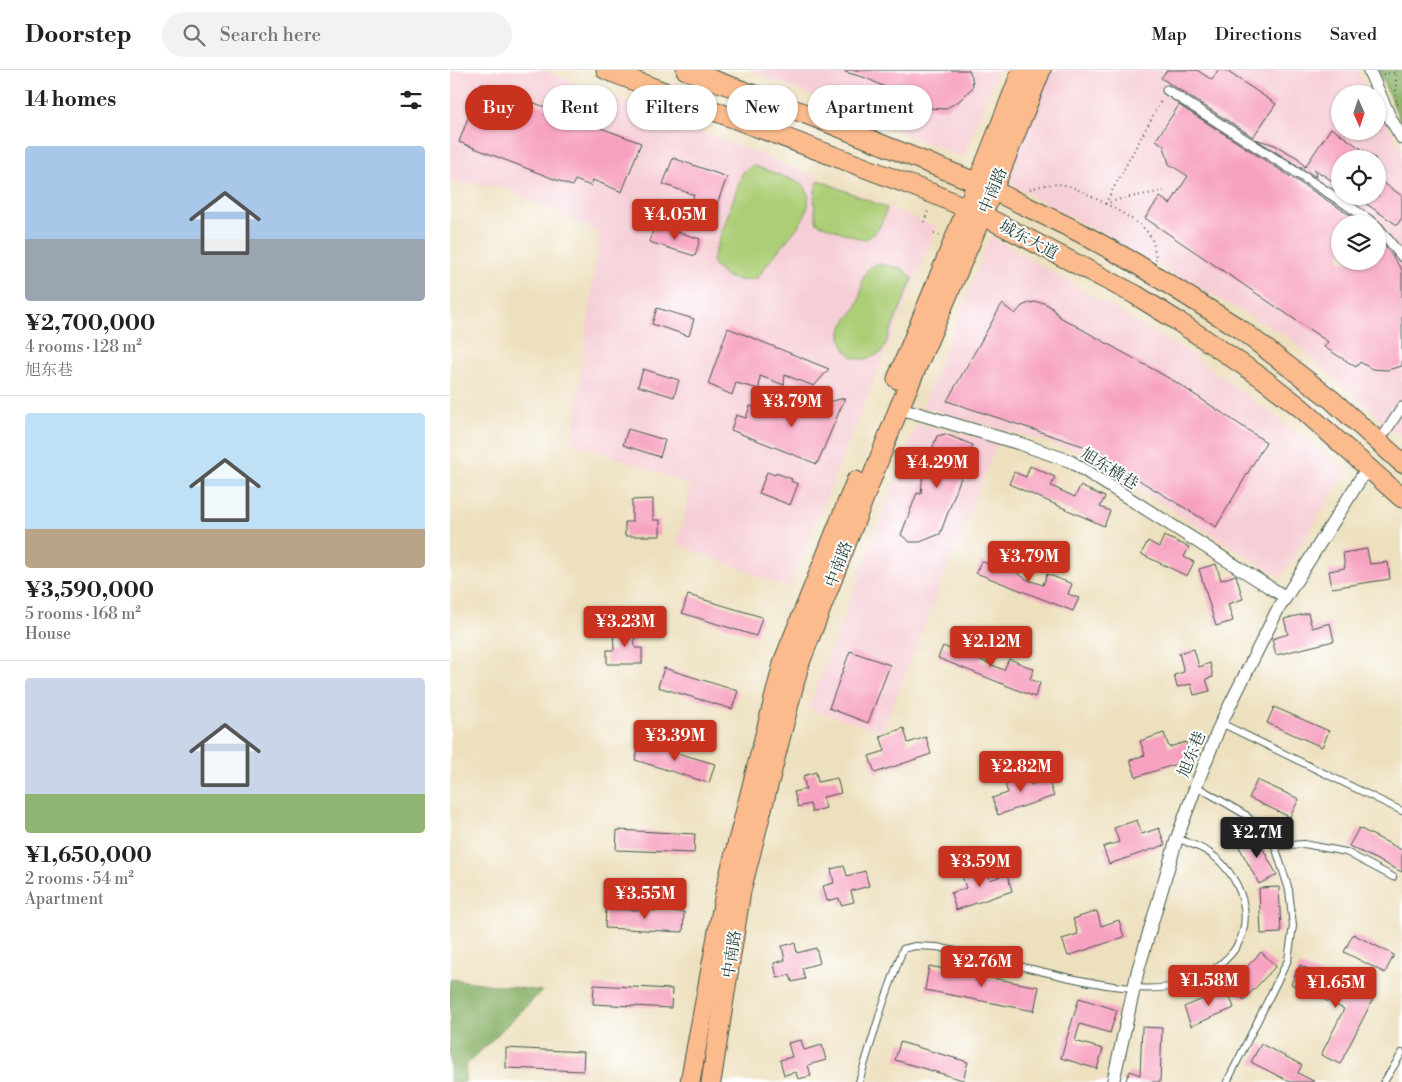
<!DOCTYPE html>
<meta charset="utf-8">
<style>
body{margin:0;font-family:"Libre Bodoni","Noto Serif SC",serif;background:#f2f2f2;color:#202124;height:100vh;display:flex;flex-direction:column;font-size:19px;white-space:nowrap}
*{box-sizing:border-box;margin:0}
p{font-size:16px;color:#757577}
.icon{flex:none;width:28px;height:28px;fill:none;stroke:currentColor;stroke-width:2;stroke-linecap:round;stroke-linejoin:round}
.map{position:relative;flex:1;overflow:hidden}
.drawer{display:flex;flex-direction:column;background:#fff;width:450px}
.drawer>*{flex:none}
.top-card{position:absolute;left:15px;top:15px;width:475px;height:45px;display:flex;gap:10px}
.needle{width:32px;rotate:177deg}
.tools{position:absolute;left:881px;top:15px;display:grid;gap:10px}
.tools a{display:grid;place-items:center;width:55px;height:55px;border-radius:50%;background:#fff;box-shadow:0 1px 4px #0004;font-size:25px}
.price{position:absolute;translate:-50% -42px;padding:0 11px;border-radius:5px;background:#c8321e;color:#fff;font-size:16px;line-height:32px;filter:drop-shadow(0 1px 2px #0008)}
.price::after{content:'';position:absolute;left:50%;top:30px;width:15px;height:11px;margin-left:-8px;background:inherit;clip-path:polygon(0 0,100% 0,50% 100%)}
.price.on{background:#222;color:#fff}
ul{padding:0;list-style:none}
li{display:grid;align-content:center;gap:10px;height:265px;padding:0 25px}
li+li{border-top:1px solid #e0e0e0}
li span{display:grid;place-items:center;height:155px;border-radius:5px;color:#555}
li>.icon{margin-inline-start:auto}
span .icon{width:90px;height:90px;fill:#fffc;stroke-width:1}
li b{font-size:21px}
h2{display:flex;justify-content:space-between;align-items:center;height:60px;padding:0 25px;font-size:21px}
.tag{padding:0 18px;border-radius:22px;background:#fff;box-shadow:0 1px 4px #0004;font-size:18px;line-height:45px}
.tag.on{background:#c8321e;color:#fff}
header{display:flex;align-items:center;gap:30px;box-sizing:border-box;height:70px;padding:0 25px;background:#fff;border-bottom:1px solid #e0e0e0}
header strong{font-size:24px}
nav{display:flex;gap:28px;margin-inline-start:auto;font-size:18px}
.search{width:350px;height:45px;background:#f2f2f2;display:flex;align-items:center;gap:12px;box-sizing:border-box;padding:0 18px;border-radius:28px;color:#757577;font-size:19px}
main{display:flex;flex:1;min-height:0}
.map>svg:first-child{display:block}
.built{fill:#f6cfd6;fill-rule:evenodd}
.green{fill:#acce76;stroke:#668655}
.forest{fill:#89b167;stroke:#54774e}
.building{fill:#f7a1c0}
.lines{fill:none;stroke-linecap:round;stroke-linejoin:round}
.service-casing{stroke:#3e5549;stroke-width:8}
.pedestrian-casing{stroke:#3e5549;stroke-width:11}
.minor-casing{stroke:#3e5549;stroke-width:14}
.primary-casing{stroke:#3e5549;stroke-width:21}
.path{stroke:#3e5549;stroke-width:2;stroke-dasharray:1 4;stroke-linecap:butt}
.service{stroke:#fff;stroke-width:6}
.pedestrian{stroke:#fff;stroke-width:9}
.minor{stroke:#fff;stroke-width:12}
.primary{stroke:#fbbb8d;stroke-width:19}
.labels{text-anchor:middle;stroke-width:4;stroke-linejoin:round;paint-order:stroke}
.street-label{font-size:16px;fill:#1f3d34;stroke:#fff}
</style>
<header>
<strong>Doorstep</strong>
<div class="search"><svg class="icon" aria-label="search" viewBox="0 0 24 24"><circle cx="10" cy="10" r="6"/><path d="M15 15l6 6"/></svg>Search here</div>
<nav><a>Map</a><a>Directions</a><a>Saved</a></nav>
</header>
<main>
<section class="drawer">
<h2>14 homes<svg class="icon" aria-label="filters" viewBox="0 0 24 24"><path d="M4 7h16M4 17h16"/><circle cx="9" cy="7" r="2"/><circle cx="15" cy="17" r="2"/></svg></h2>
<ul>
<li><span style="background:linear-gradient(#a9c7e8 60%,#9aa5b1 0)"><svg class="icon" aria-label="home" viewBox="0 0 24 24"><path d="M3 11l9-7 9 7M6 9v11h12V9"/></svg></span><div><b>¥2,700,000</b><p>4 rooms · 128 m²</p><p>旭东巷</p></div></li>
<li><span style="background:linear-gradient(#bfe0f5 75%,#b9a48a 0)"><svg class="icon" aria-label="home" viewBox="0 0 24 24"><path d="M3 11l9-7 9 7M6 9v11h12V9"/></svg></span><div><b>¥3,590,000</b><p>5 rooms · 168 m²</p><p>House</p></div></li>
<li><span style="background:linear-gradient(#c9d6e8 75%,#8fb573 0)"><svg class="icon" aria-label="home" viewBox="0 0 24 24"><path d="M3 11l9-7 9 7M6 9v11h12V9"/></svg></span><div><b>¥1,650,000</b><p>2 rooms · 54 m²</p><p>Apartment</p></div></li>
</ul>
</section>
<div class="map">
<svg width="952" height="1012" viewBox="0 0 952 1012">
<rect width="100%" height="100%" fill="#fff"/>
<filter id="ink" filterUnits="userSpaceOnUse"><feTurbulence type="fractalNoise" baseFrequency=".02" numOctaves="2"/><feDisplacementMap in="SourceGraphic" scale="10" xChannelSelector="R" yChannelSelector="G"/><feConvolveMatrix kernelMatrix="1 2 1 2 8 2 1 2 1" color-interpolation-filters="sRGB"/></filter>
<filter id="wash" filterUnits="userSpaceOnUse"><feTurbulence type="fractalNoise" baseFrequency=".0096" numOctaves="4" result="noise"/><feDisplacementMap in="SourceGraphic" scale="20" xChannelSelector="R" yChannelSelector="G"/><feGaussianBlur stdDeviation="1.12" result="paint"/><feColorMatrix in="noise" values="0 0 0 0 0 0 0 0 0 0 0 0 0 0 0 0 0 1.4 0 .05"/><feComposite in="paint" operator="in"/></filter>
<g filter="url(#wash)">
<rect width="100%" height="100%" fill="#ede0be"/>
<g class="built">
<path d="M0 0H93L299 80 487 157 339 518 227 474 241 418 213 404 162 386 122 373 149 163 53 117 0 111Z"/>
<path d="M298 0H548L513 87Z"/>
<path d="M600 0H907L920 24H890V61H928V37L952 81V368L840 268 555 111ZM890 89H928V126H890ZM890 154H928V191H890Z"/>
<path d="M541 166 741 284 897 400 831 508 628 381 472 337Z"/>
<path d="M467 354 548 372 432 661 358 639Z"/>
</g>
<g class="green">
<path d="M303 95 353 114C371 138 341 164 327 182 320 190 314 199 308 208 289 213 272 210 262 191L291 107 293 102Z"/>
<path d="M369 110 437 138C432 153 428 166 412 170L367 153C364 141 362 121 369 110Z"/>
<path d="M428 194 451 198 463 208 432 282C425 286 417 290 409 289 395 287 387 267 393 255 397 247 405 242 408 233 415 217 407 200 428 194Z"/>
</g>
<g class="forest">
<path d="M928 0H952V54Z"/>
<path d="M0 909 92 921 16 995 15 1012H0Z"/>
</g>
<g id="blocks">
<g class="building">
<path d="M395 0H519L522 7 523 17 509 31 495 39 479 38 416 8 395 2Z"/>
<path d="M717 0H747L762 10 768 0H775L826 34 803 67 711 8Z"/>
<path d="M31 13 191 73 172 122 143 110 141 116 125 110 122 116 9 72Z"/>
<path d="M729 35 914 154H890V191H928V166L952 200V296L937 300 922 299 910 292 906 297 874 277 878 272 695 148 710 127 720 134 738 106 719 94 714 76 706 70Z"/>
<path d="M881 58 926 89H890V116L864 99 866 107 805 69 825 75 848 88 855 97Z"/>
<path d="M223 88 277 107 263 145 240 137 244 125 213 114Z"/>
<path d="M928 109 952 126V148L947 155 905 126H928Z"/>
<path d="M205 155 250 169 245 186 199 172Z"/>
<path d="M587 232 594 233 601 237 610 247 724 311 816 372 766 457 633 376 497 331 552 234 565 244 572 236 579 233Z"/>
<path d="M207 238 244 249 239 266 202 254Z"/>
<path d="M278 258 379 299 364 316 335 305 334 315 310 306 309 319 286 313 282 325 258 314Z"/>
<path d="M193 299 229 310 224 327 188 316Z"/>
<path d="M395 328 367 394 281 360 286 345 296 348 300 336 330 343 332 339 348 342 350 329 365 335Z"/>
<path d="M178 359 215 370 210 387 173 375Z"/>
<path d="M495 364 523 375 490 464 470 472H460L451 465 467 423 471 424 473 402 487 366Z"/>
<path d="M580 396 605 407 601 416 625 427 630 416 655 427 650 437 660 441 654 456 559 414 564 402 576 407Z"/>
<path d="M317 402 325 405 326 403 342 409 341 411 348 414 340 435 309 423Z"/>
<path d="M203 429V450H210V466H175V452H182V430Z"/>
<path d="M714 466 739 477 734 487 744 492 737 506 691 484 698 471 709 477Z"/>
<path d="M917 479 920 494 938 492 940 509 882 518 879 501 895 498 893 483Z"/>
<path d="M547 484 572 495 568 504 578 510 593 515 597 504 622 514 618 524 629 528 623 541 526 503 531 491 543 496Z"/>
<path d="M766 494 771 510 786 505 793 529 778 534 783 551 766 556 749 499Z"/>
<path d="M238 525 312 547 306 566 232 543Z"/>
<path d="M858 543 862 558 880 553 884 571 826 585 822 569 838 564 834 549Z"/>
<path d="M184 557 185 578H192V594H157V580H164L163 558Z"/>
<path d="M509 570 534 580 530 590 554 600 559 589 584 599 580 609 590 613 585 627 488 588 493 576 504 581Z"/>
<path d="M744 579 749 597 760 593 763 607 756 609 760 621 744 625 741 614 727 617 724 605 734 602 729 583Z"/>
<path d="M400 581 440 595 418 653 379 638Z"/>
<path d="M214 598 288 621 282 639 208 617Z"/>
<path d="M824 637 879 661 872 677 817 653Z"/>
<path d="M454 658 458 673 476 667 481 684 425 703 419 686 435 681 430 666Z"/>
<path d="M714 663 719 677 736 672 742 689 686 707 680 690 695 685 690 671Z"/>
<path d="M190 672 265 694 259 713 185 690Z"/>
<path d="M577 700 581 715 598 709 604 726 548 745 542 728 558 723 553 708Z"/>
<path d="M366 702 368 712 387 708 391 723 373 727 376 738 362 742 360 734 348 737 344 722 356 719 353 706Z"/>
<path d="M807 710 849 729 840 747 799 728Z"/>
<path d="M687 750 692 764 709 758 715 775 659 794 653 777 669 772 664 758Z"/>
<path d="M909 758 952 780V802L899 776Z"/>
<path d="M167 760 245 764 244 783 166 780Z"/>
<path d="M805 764 827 805 809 814 787 773Z"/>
<path d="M394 796 397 806 415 801 419 816 401 821 404 832 391 835 389 828 377 831 373 816 384 813 381 799Z"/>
<path d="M535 796 540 810 557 804 562 821 506 840 501 823 516 818 511 803Z"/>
<path d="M829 817 831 863 811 864 809 818Z"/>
<path d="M156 839 234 842 233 862 155 858Z"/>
<path d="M647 841 651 856 669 850 674 867 618 886 612 869 628 864 623 849Z"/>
<path d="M903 864 944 885 935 903 894 882Z"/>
<path d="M345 873 347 883 366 878 370 893 352 898 355 909 342 912 340 905 327 908 324 893 335 890 332 876Z"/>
<path d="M811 882 826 896 794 930 779 916Z"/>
<path d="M850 895 923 929 890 994 871 985 894 939 841 914Z"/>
<path d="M479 896 589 917 584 941 475 920Z"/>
<path d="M144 915 222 919 221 938 143 934Z"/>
<path d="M777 919 784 938 741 956 734 937Z"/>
<path d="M629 928 667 940 660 963 630 954 625 971 653 979 647 999 611 988Z"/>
<path d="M692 957 712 958 710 1012H675L680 1001 690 1005Z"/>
<path d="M351 970 354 980 372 975 376 990 358 995 361 1006 348 1009 346 1002 334 1005 330 990 342 987 338 973Z"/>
<path d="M450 972 518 992 513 1010 445 990Z"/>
<path d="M811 974 852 995 848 1003 865 1012H840L801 992Z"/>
<path d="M56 978 134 982 133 1001 56 998Z"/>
</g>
</g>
</g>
<g filter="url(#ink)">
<use href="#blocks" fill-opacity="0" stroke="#3e5549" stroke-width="1"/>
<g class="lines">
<defs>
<g id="service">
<path d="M771 653 952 741"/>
<path d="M746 716 796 745 825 776 839 820 843 856 838 890 777 1012"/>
<path d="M825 776 854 774 896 782 943 807"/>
<path d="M409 1012 432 937 453 879 465 876 487 877C520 884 553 892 586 900 633 911 692 927 739 913 752 910 764 900 774 891 790 877 797 858 794 837 791 817 778 796 761 784 752 777 738 773 727 768"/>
<path d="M934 1012 952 983"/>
</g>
<g id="pedestrian">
<path d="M717 20 896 134 925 154"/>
<path d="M928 157 952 187"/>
<path d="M929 372 952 337"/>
</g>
<g id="minor">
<path d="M919 0 940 48 952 68"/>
<path d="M449 338 571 374 620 391 835 527"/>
<path d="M663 1012 688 900 727 768 746 716 771 653 827 541 918 397"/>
</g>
<g id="primary">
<path d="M156 0 484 124 532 145 686 225 729 252 811 307 851 338 952 428"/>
<path d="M236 0 356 44 528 113 629 162 685 193 790 259 882 330 952 393"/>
<path d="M447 309C489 206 532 104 572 0"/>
<path d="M240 1012 276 818 334 590 406 411"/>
<path d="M261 1012 291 821 349 595 449 338 543 120 591 0"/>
</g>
</defs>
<use href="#service" class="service-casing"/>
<use href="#pedestrian" class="pedestrian-casing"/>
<use href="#minor" class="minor-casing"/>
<use href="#primary" class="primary-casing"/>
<g class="path">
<path d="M946 0V34H952"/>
<path d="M933 4 945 3"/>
<path d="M580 119C593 115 606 112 619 116 635 122 690 150 699 164 704 171 705 182 706 190"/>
<path d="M655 134 712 29"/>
<path d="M655 134 674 128 714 121"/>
<path d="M474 152 479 138"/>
<path d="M484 163 491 166"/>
</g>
<use href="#service" class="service"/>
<use href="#pedestrian" class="pedestrian"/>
<use href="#minor" class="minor"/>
<use href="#primary" class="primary"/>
</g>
</g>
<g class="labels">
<g class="street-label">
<text transform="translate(542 120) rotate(-67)" y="6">中南路</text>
<text transform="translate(579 169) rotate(28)" y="6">城东大道</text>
<text transform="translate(660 398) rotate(32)" y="6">旭东横巷</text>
<text transform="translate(388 494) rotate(-69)" y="6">中南路</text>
<text transform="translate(741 684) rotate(-68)" y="6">旭东巷</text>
<text transform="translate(281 884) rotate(-81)" y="6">中南路</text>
</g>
</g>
</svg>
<div class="tools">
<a><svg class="needle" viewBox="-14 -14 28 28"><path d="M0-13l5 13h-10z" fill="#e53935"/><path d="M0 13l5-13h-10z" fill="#757577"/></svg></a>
<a><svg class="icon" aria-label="locate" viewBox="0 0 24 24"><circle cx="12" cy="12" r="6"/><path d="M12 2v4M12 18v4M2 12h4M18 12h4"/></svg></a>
<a><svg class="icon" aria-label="layers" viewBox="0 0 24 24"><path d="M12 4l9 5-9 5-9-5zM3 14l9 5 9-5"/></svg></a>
</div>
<b class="price" style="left:225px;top:171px">¥4.05M</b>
<b class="price" style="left:342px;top:358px">¥3.79M</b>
<b class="price" style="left:487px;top:419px">¥4.29M</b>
<b class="price" style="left:579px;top:513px">¥3.79M</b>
<b class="price" style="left:175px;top:578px">¥3.23M</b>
<b class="price" style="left:541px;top:598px">¥2.12M</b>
<b class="price" style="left:225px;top:692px">¥3.39M</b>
<b class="price" style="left:571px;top:723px">¥2.82M</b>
<b class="price on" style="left:807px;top:789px">¥2.7M</b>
<b class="price" style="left:530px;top:818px">¥3.59M</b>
<b class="price" style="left:195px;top:850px">¥3.55M</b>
<b class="price" style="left:532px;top:918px">¥2.76M</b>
<b class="price" style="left:759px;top:937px">¥1.58M</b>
<b class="price" style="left:886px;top:939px">¥1.65M</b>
<div class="top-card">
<a class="tag on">Buy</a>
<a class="tag">Rent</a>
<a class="tag">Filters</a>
<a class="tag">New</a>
<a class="tag">Apartment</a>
</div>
</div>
</main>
